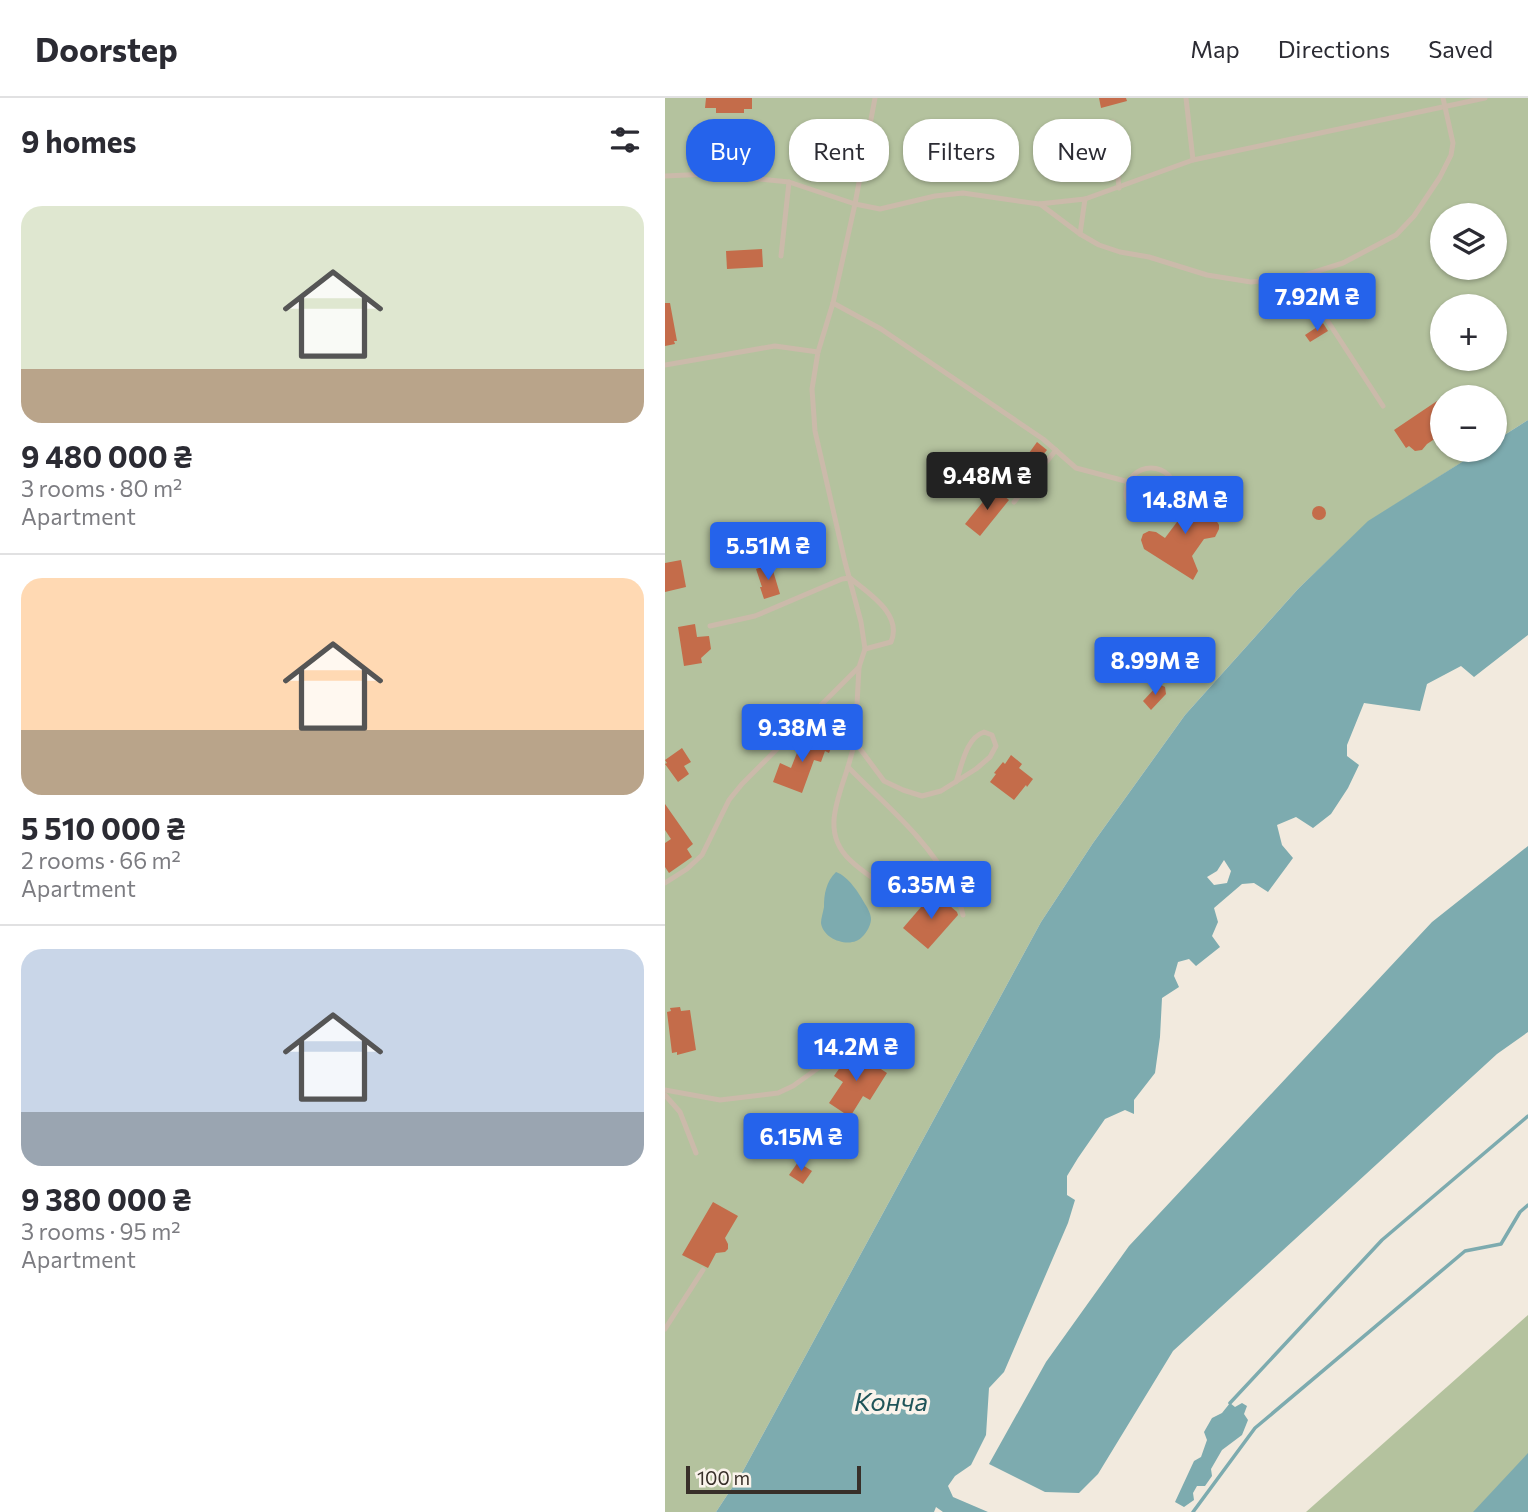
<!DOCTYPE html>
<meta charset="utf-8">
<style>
body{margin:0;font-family:Commissioner,sans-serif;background:#f2f2f3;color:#2b2b33;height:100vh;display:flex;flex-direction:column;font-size:26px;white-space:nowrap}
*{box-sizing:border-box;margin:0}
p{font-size:23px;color:#7c7c81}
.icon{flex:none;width:38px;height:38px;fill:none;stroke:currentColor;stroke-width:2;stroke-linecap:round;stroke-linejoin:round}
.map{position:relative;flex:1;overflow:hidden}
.side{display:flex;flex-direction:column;background:#fff;width:665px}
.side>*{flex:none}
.guide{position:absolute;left:21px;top:21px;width:665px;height:63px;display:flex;gap:14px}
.controls{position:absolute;left:765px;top:105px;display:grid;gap:14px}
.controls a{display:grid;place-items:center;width:77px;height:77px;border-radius:50%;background:#fff;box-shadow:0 2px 5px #0004;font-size:35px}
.scale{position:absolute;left:21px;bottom:18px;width:175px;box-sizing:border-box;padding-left:7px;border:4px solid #382f29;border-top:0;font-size:19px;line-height:24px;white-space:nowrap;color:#382f29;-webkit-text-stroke:5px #faf3eb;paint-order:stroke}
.price{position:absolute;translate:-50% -60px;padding:0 16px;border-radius:7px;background:#2563eb;color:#fff;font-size:23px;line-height:46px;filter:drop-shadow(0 2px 4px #0008)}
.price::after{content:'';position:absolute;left:50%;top:42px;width:21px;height:16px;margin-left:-10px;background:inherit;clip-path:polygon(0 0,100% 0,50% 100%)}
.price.current{background:#222;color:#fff}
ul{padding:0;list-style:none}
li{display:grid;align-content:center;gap:14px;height:371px;padding:0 21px}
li+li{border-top:2px solid #e1e1e2}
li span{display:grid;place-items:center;height:217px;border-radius:21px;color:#555}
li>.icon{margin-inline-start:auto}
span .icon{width:126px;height:126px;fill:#fffc;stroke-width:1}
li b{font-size:30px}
h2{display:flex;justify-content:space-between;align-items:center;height:84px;padding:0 21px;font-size:30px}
.chip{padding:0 24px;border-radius:28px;background:#fff;box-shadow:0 2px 5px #0004;font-size:24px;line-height:63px}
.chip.current{background:#2563eb;color:#fff}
header{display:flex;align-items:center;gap:42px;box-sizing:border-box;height:98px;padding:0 35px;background:#fff;border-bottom:2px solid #e1e1e2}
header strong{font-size:33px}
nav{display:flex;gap:38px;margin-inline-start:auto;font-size:24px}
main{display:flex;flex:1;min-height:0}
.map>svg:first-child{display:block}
.green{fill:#b4c29e;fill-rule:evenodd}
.water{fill:#7dabaf;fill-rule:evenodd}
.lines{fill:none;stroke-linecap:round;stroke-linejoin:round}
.stream{stroke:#7dabaf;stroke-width:3.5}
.building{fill:#c46c4a}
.service{stroke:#cbbaaa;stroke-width:5}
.labels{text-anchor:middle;stroke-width:7;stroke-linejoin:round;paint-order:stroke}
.water-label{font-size:26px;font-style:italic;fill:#1f5459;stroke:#faf3eb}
</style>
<header>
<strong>Doorstep</strong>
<nav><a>Map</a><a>Directions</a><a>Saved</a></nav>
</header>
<main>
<section class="side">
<h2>9 homes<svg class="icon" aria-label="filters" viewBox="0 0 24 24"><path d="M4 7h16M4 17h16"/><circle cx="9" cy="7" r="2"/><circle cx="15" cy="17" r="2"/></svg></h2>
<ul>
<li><span style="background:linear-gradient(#dfe7d0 75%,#b9a48a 0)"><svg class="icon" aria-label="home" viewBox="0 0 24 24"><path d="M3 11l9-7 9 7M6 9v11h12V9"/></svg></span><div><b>9 480 000 ₴</b><p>3 rooms · 80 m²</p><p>Apartment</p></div></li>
<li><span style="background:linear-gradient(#ffd9b3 70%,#b9a48a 0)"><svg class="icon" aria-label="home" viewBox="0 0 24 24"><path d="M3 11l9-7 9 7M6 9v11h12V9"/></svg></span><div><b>5 510 000 ₴</b><p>2 rooms · 66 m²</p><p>Apartment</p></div></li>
<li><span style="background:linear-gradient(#c9d6e8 75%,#9aa5b1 0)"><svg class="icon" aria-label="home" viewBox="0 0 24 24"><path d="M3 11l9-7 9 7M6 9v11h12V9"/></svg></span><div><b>9 380 000 ₴</b><p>3 rooms · 95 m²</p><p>Apartment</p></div></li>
</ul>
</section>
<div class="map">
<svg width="863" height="1414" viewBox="0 0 863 1414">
<rect width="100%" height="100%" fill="#f2eade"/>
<g class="green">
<path d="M0 0H863V322L830 343V299H777V352H816L703 424 633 491 520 617 428 745 376 824 78 1373 51 1414H0ZM777 117H830V170H777ZM777 208H830V261H777Z"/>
<path d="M863 1217V1414H641Z"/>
</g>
<g class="water">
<path d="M863 322V537L809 579 796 568 762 586 755 613 699 605 682 647V658L694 667 683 690 666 716 648 730 631 719 612 727 617 747 628 760 603 794 589 785 577 786 549 810 553 824 547 838 555 849 531 868 524 861 513 864 509 878 514 889 497 900 495 939 490 975 469 1002V1016L460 1012 440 1021 413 1060 402 1078V1097L410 1102 403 1125 339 1274 324 1290 321 1337 306 1367 290 1378 283 1388 288 1399 323 1414H278L271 1409 269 1414H51L78 1373 376 824 428 745 520 617 633 491 703 423 816 352H830V343ZM559 762 566 773 562 785 549 787 542 779 552 773Z"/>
<path d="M863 748V934L832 956 508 1253 433 1376 414 1395 380 1394 324 1366 381 1264 464 1148 767 824Z"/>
<path d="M171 774C183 778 194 795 200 806 203 810 206 817 206 821 206 829 198 841 191 843 179 848 158 840 156 825 156 820 158 815 159 809 159 796 161 784 171 774Z"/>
<path d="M565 1305 570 1309 577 1305 582 1308 579 1316 583 1322 577 1337 557 1352 546 1371 547 1378 540 1388H532L528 1395 529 1402 519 1409 510 1404 529 1363 536 1359 542 1342 539 1334 547 1320 557 1315Z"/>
<path d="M863 1355V1414H808Z"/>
</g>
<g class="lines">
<g class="stream">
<path d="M565 1305 717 1142 863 1018"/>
<path d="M528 1414 590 1330 800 1153 836 1146 855 1114 863 1107"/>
</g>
</g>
<g class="building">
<path d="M41 0H87V11H79V15H51V10H40Z"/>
<path d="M434 0H461L462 3 436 10Z"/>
<path d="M97 151 98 169 62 171 61 153Z"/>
<path d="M0 205H5L12 243H9L10 246 0 248Z"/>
<path d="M658 225 663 233 645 244 640 237Z"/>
<path d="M772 303 777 311V336L762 346 757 352 750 353 744 348 741 350 729 332Z"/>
<path d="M372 344 382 352 368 369 359 362Z"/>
<path d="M329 390 344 402 315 438 300 426Z"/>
<path d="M532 395 555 411 549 419 554 427V431L550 439 539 441 527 458 533 473 528 482 479 451 476 442 478 436 484 433 491 434 500 440 512 424 507 421 518 405 522 408Z"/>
<circle cx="654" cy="415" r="7"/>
<path d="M16 462 21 489 0 494V465Z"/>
<path d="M106 466 115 496 99 501 95 489H97L91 471Z"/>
<path d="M30 526 32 539 44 538 46 551 36 560 37 565 19 568 13 529Z"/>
<path d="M496 587 500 589 501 596 486 612 478 603 491 589Z"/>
<path d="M139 637 168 645 164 655 160 653 156 664 149 662 137 695 108 684 115 665 126 670Z"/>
<path d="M17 650 26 664 19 668 24 676 13 684 0 666 2 665 0 662Z"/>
<path d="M346 657 357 666 354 670 368 681 362 689 361 687 349 702 325 684 331 676 329 675 338 664 340 666Z"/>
<path d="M0 706 28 746 22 751 27 759 4 775 0 769V745L6 741 0 732Z"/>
<path d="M269 794 292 814 293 817 263 851 238 830Z"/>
<path d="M15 909 16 913 25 912 31 952 12 957V954L7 955 2 914 6 913 5 910Z"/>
<path d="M187 952 222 975 205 1002 198 998 185 1019 164 1005 178 984 169 978Z"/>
<path d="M133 1064 147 1073 138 1086 124 1077Z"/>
<path d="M48 1104 73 1118 60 1140 63 1146V1151L60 1154 51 1155 43 1170 17 1157Z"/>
</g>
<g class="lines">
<g class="service">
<path d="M210 0 190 106 215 111 270 98 298 95 374 106 420 101 528 62 820 0"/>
<path d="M521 0 528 62"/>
<path d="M448 24 454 90"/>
<path d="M0 78 44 76 124 84 190 106 168 205 153 254 147 291 150 333 180 464 196 524 200 551 226 544C238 516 203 495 185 480"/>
<path d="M375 106 415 136 434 147 455 154 484 159 542 177 586 184 634 179 678 165 731 137 749 118 775 79 786 57 788 45 778 0"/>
<path d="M415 136 420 101"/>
<path d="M116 158 124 84"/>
<path d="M634 179 718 308"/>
<path d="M168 205 216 231 378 341 411 370 464 384"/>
<path d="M0 267 110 248 153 254"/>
<circle cx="486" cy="395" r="25"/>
<path d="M349 404 391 352"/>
<path d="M45 528 90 518 177 481 185 480"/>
<path d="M200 551 194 569 190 644 183 669C219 706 262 740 286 787 291 797 296 806 298 817"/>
<path d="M190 644 219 683 238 692 257 698 276 693 311 671 325 659 331 648 327 637 319 634C301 640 297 667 291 684"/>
<path d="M183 669C173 701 156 735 185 762 194 771 205 778 216 786"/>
<circle cx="228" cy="793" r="14"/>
<path d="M0 785 22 771 37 757 64 702 77 686 194 569"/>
<path d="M0 992 55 1002 113 995 128 988 184 948"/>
<path d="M0 997 15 1014 31 1055"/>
<path d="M0 1231 38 1172"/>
</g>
</g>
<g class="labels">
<g class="water-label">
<text x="226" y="1313">Конча</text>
</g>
</g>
</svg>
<div class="controls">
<a><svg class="icon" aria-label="layers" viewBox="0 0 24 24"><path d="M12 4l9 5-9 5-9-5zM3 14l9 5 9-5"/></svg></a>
<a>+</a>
<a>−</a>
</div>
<div class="scale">100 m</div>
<b class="price" style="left:652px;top:235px">7.92M ₴</b>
<b class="price current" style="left:322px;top:414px">9.48M ₴</b>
<b class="price" style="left:520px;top:438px">14.8M ₴</b>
<b class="price" style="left:103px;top:484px">5.51M ₴</b>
<b class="price" style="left:490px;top:599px">8.99M ₴</b>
<b class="price" style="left:137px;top:666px">9.38M ₴</b>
<b class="price" style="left:266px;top:823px">6.35M ₴</b>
<b class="price" style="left:191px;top:985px">14.2M ₴</b>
<b class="price" style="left:136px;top:1075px">6.15M ₴</b>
<div class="guide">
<a class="chip current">Buy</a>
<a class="chip">Rent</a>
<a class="chip">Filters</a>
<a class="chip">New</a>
</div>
</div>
</main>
